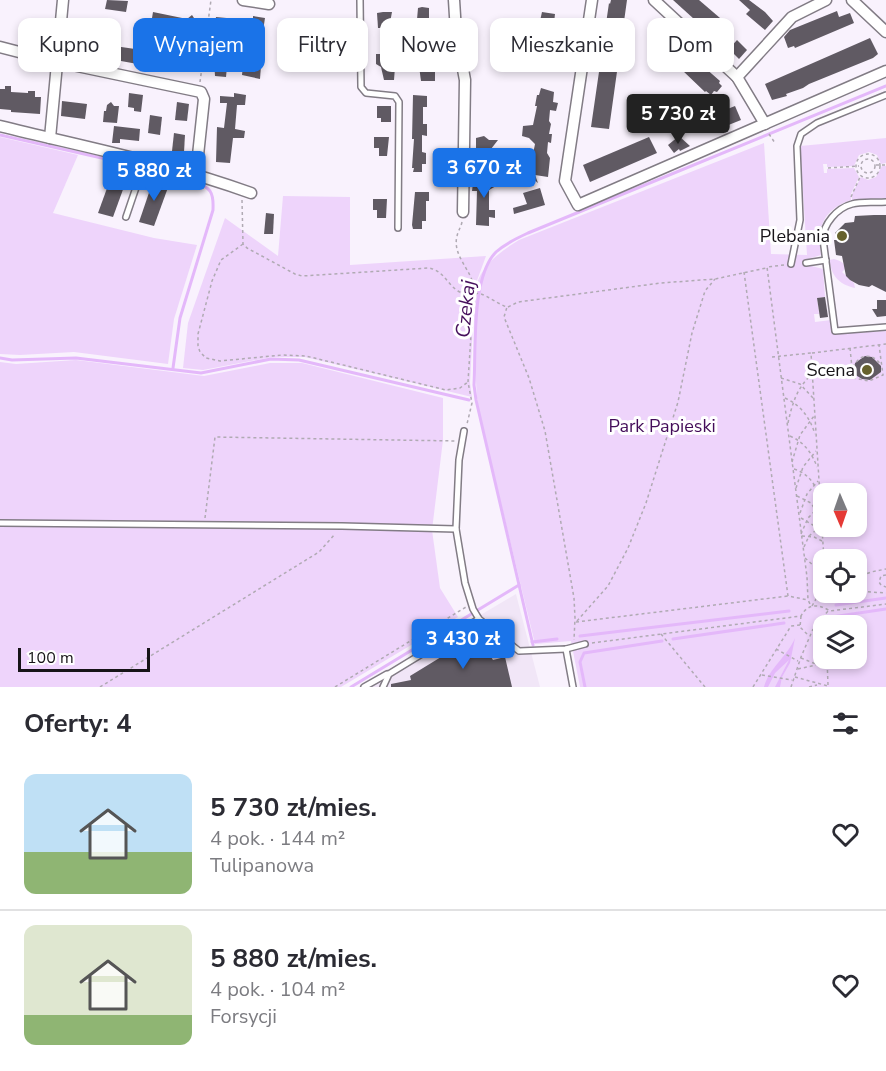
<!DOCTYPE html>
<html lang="pl">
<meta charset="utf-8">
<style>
body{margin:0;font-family:"Nunito Sans",sans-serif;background:#f7f7f7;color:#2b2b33;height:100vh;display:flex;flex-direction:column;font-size:22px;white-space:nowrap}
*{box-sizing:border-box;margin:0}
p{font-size:20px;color:#7c7c81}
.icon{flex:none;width:33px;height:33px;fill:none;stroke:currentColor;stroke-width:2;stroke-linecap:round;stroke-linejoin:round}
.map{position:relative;height:687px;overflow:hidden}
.drawer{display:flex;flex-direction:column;background:#fff;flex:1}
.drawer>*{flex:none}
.top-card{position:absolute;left:18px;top:18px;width:850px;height:54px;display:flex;gap:12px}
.needle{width:39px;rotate:178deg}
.controls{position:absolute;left:813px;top:483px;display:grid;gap:12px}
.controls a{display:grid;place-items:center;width:54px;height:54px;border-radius:12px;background:#fff;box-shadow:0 3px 9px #0003;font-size:30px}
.scale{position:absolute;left:18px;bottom:15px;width:132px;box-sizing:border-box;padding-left:6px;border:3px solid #171418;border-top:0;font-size:16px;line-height:21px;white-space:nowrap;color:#171418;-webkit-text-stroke:4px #fff;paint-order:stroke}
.price{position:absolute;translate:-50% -51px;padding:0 14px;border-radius:6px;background:#1a73e8;color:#fff;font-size:20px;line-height:39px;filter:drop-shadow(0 2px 3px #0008)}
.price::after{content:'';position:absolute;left:50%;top:36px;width:18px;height:14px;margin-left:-9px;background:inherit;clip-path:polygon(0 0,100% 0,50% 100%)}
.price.active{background:#222;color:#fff}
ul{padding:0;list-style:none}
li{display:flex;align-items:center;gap:18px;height:150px;padding:0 24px}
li+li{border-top:2px solid #e1e1e2}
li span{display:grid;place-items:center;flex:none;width:168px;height:120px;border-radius:12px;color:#555}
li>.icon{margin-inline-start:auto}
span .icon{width:72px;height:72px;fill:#fffc;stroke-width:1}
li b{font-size:26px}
h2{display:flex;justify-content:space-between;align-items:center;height:72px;padding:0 24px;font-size:26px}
.pill{padding:0 21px;border-radius:12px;background:#fff;box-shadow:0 3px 9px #0003;font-size:21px;line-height:54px}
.pill.active{background:#1a73e8;color:#fff}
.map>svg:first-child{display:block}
.built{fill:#f1e6f7}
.green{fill:#eed4fb;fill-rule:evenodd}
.water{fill:#e4b8fa}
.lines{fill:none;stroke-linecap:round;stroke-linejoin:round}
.stream{stroke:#e4b8fa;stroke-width:3}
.building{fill:#605a63}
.service-casing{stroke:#827c85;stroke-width:8}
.minor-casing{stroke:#827c85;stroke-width:13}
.path{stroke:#b0aab3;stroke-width:1.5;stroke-dasharray:3 3;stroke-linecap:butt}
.service{stroke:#fff;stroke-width:5}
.minor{stroke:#fff;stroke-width:10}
.poi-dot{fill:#66612d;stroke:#fff;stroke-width:2}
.labels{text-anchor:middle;stroke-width:6;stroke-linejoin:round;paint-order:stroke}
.poi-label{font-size:18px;fill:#171418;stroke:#fff;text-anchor:end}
.park-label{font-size:18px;fill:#430c59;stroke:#fff}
.water-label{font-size:20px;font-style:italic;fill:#460f5c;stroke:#fff}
</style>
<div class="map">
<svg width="886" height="687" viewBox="0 0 886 687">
<rect width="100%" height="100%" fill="#f9f2fd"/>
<path class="built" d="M516 594 540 687H359Z"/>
<g class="green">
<path d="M0 137 78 155 53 213 154 238 197 245 174 319 168 364 74 352 20 355 0 354Z"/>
<path d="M886 138V163L881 164 877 155 869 152 859 155 854 166 827 167V164H823L824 173H827V169L854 168 859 177 851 194V200C822 210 817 228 821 255L808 259V265L823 269 825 297 817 298 819 314H814L815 322 831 320 833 334 886 331V687H580L571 641 535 644 478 408C476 386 470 295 479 278 488 260 503 250 519 240L764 143 771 254 807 255 800 146ZM824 494H856V526H824ZM824 560H856V592H824ZM824 626H856V658H824Z"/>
<path d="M882 166H886V198L852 200V194L861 177 868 180 876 177Z"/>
<path d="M283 196 350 197V265L486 256 475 286 470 383 472 397 305 357H272L203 370 183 368 188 323 225 218 278 256Z"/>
<path d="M834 259C841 261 844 262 845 269L842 272 854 283 855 288C838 284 832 276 829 260Z"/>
<path d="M76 360 204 376 270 363H302L443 398V440L432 530 440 588 458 617 341 687H0V362L16 364Z"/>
</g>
<path class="water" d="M795 638 790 663 782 677 780 687H775L789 660 775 673 768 687H764C769 668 787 657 795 638Z"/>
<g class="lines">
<g class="stream">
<path d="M0 135 137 166"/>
<path d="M151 169C166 173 200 179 210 191 214 197 213 204 213 210L180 318 173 368"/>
<path d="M0 358 12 360 76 358 201 373 271 359 299 360 469 400"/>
<path d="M836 605 886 598"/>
<path d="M825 618 886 609"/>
<path d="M580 636 789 611"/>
<path d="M673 639 784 623"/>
<path d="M532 642 557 639"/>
<path d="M533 645 476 400 474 385C476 350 471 277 496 252 505 244 517 238 528 233L886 86"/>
<path d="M351 687 519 585"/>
<path d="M585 687 580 662 584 653 662 641"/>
</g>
</g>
<g class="building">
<path d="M107 0 128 1 126 12 105 9Z"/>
<path d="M611 0H627L609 129 591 127 609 3 610 4Z"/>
<path d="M673 0H699L727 24 715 38Z"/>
<path d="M739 0H749L765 12 773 21 765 30 746 14 750 10Z"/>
<path d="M422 7 429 8V23H433V31H416L418 8Z"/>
<path d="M837 11 839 17 850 13 854 23 795 48 794 46 788 48 784 37 790 30Z"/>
<path d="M153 12 187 19 192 15 194 18 199 19V33L195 32 194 36 186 35 185 31 161 27V31L150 30Z"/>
<path d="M383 12H392L389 28H378L377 13Z"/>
<path d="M542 12 555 14 554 23 540 21Z"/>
<path d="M253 16 265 18 263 31 245 27 246 18 253 19Z"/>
<path d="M216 17 237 19 234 38 214 35Z"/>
<path d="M29 19 43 20V24H46L45 37H43V40L34 39V36H28Z"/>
<path d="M663 28 689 52 687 54 692 59 703 69 704 67 720 81 719 83 722 86 717 92 714 91 711 95 706 91 705 92 682 70 681 71 655 47 656 46 651 42Z"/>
<path d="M870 38 878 54 873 58 809 84 803 88 786 94 787 96 772 100 765 84Z"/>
<path d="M737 40 747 50 739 59 729 49Z"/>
<path d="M101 44 135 49 136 44 147 46 146 52 196 59 194 72 165 69 99 57Z"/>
<path d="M376 54H396L394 80H384L381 67 376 64Z"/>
<path d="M220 55 228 57 226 77 215 76 214 61 216 57Z"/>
<path d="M418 59H435V81H421Z"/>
<path d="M243 65 261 66 260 79 242 75Z"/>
<path d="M5 86H11V92L28 93V91H35V97H41L40 114 11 112V110L0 109V89H5Z"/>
<path d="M541 88 554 92 553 102 558 103 556 111 550 110 549 121 551 124 549 134H552L551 143 548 142 547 153 550 158 548 177 535 175 538 183 518 167 521 160 527 158 532 159 535 144 529 138 522 136 523 126 533 125 537 106H535L537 95H539Z"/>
<path d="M129 93 143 95 141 112 134 111V108L128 107Z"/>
<path d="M234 93 246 95 245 105H237L235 129 245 131 244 138H233L230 163 216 162 217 127 224 128 227 103H220V96L234 97Z"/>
<path d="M413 95 427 96V107H423V124H427V136L422 135V152L426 153V164H422V172H413L414 168H412L414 139H412Z"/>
<path d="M62 101 87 104 85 119 61 116Z"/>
<path d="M111 102 114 106H119L117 123 103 122 104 111H106L107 105Z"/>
<path d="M177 102 189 104 187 121 175 120Z"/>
<path d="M377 106H391V122H381V118H377Z"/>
<path d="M735 106 741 120 721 128 715 114Z"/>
<path d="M678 109 687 118 677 130 670 123 672 120 670 119Z"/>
<path d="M150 115 162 117 160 135 148 133Z"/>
<path d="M114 126 140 129 139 141 120 139V143H112Z"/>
<path d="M174 133 185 135 184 152 172 151Z"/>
<path d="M484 136 489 140H498L491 149H489V154H476V138Z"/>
<path d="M679 136 690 146 680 151 679 149 674 153 668 145Z"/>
<path d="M374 137H389L387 156H379V148H374Z"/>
<path d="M649 137 657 153 590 182 583 165Z"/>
<path d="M114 169 129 173 113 217 98 213Z"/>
<path d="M477 175H493V181L496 183V186L489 190V210H495V218L489 217V226L476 225 477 191H472L473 183H477Z"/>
<path d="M154 178 170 182 154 226 139 222Z"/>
<path d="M540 188 545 205 514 214 513 208 527 204 523 193Z"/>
<path d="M415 192H429V201H426V221H422V229H413L412 225Z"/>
<path d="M373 199H387L386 218H377V210H373Z"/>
<path d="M266 213 274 214 273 234H264Z"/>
<path d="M874 215H886V292L872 285 869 287 859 285 850 280 846 276 842 256 836 255 834 240H843L835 233 845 223 854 222 855 216Z"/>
<path d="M825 297 828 317 820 318 817 298Z"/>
<path d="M877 300H886V316L877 317 872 309H877Z"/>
<path d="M865 356 872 357 881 366V372L870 380 862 379 854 374 855 363Z"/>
<path d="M477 635 493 660 505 657 512 687H391V684L411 680 410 676Z"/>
</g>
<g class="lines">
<defs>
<g id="service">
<path d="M360 0 361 87 366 93 395 96 399 102 398 228"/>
<path d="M886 202C875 203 862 201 852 204 837 208 823 224 823 239L835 331 886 327"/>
<path d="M126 217 145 161"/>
<path d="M806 263 826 260"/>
<path d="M791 264 800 220 797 146 801 134 817 123 886 95"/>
<path d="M464 431 459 460 456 529 465 583 473 609 479 619 519 651 566 649 585 644"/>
<path d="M0 523 342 526 456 529"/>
<path d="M566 649 573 687"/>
<path d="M364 687 387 674"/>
<path d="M383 687 389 674 479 619"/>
</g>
<g id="minor">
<path d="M243 0 269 4"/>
<path d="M454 0 456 32 465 80 463 212"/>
<path d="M592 0 565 181 578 205 886 71"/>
<path d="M654 0 737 77 765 124"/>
<path d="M852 0 886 32"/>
<path d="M0 47 58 62 201 92 204 99 196 174"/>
<path d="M737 77 792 17 826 0"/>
<path d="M0 126C85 147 168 163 251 193"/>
<path d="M50 138 63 0"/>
</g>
</defs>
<use href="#service" class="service-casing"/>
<use href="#minor" class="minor-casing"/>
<g class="path">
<path d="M200 82 211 0"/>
<path d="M769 134 775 143"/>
<circle cx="868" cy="166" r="12"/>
<circle cx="868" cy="166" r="7"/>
<path d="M876 165H886"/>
<path d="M828 168 859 166"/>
<path d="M851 197 860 177"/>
<path d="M242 200 243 244 247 248 295 274 302 276 429 268C444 271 447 284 458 291 466 296 474 292 481 294 488 296 498 304 507 307L504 317 529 378 545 431 574 598 575 618 574 640"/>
<path d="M462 222C461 227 458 231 457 236 452 256 472 270 474 288L468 382 472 403 467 424"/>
<path d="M243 244 221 260 212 281 198 334V346L200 352 206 358 220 361 282 355 306 356 446 390 460 388 468 382"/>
<path d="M784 265 767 267 807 577 808 600 811 606"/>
<path d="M744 272 788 596 808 600"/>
<path d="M508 307 518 302 661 283 715 279 766 268"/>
<path d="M850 348 853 378 869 381 883 375 879 345"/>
<path d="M812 353 886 344"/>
<path d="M772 357 811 353 824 560"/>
<path d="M853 367C860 353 873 353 881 365"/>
<path d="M781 378 800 384 813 398"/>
<path d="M785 398C801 405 810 418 815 434"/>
<path d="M788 423C792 404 797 388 811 375"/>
<path d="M790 436C804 442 812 453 817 467"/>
<path d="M792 462 800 435 814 416"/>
<path d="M794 469C808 473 815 484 820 497"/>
<path d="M796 488 803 467 816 451"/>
<path d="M797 496 811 503 820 517"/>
<path d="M800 513 807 494 818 481"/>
<path d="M205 518 215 437 456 441"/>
<path d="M801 518 813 525 822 536"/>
<path d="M801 534 808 518 820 506"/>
<path d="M802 536 814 537 822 541"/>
<path d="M804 547 809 536 821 526"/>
<path d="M805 558 824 575"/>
<path d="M886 575 881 576 879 582 881 585 886 587"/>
<path d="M856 578 871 572 886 569"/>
<path d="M856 591 886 593"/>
<path d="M812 606 820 592 824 579"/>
<path d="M801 616 800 627 809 636"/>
<path d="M577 621 608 586 628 548 646 503 678 402 692 333 705 291 715 279"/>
<path d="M576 622 788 596"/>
<path d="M813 630 821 627V619L828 611"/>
<path d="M661 634 705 687"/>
<path d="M592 643 801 616C808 603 819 604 830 611L886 604"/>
<path d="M776 649 798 661"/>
<path d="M801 658 828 669"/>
<path d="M827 658 828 685"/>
<path d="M798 669 816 665"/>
<path d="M762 675 792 680"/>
<path d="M795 677 828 686"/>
<path d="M100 687 319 552 335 534"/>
<path d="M335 687 466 607"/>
<path d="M753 687 791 626 800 625"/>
<path d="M791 687 801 657 813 629"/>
<path d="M809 687 817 685"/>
</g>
<use href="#service" class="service"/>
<use href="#minor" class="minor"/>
</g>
<g class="poi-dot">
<circle cx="842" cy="236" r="6"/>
<circle cx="867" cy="370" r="6"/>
</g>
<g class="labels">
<g class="poi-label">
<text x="830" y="242">Plebania</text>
<text x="855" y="376">Scena</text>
</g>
<g class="park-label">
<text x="662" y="432">Park Papieski</text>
</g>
<g class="water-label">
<text transform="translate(465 309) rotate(-84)" y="7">Czekaj</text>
</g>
</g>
</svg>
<div class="controls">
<a><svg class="needle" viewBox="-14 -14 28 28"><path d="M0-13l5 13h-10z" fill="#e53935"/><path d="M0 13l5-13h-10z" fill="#7c7c81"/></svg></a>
<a><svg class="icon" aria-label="locate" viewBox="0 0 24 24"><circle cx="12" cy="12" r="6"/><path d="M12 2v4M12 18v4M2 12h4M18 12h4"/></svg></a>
<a><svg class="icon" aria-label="layers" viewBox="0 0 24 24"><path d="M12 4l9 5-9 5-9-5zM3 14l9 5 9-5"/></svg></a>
</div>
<div class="scale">100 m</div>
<b class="price active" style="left:678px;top:145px">5 730 zł</b>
<b class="price" style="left:484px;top:199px">3 670 zł</b>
<b class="price" style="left:154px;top:202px">5 880 zł</b>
<b class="price" style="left:463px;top:670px">3 430 zł</b>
<div class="top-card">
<a class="pill">Kupno</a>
<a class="pill active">Wynajem</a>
<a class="pill">Filtry</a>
<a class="pill">Nowe</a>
<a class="pill">Mieszkanie</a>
<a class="pill">Dom</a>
</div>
</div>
<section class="drawer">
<h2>Oferty: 4<svg class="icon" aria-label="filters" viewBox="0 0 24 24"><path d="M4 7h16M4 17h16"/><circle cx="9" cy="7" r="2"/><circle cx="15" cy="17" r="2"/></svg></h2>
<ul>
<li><span style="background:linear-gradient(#bfe0f5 65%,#8fb573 0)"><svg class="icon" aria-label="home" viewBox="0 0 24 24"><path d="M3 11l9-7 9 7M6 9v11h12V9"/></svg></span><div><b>5 730 zł/mies.</b><p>4 pok. · 144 m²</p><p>Tulipanowa</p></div><svg class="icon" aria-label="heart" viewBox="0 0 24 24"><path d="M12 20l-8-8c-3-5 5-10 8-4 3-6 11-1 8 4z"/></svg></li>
<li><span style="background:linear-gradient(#dfe7d0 75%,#8fb573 0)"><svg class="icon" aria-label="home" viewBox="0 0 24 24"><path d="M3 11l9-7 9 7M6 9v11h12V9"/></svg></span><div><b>5 880 zł/mies.</b><p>4 pok. · 104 m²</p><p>Forsycji</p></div><svg class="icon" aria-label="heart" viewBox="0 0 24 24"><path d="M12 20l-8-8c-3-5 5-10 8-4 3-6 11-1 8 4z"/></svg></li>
</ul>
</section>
